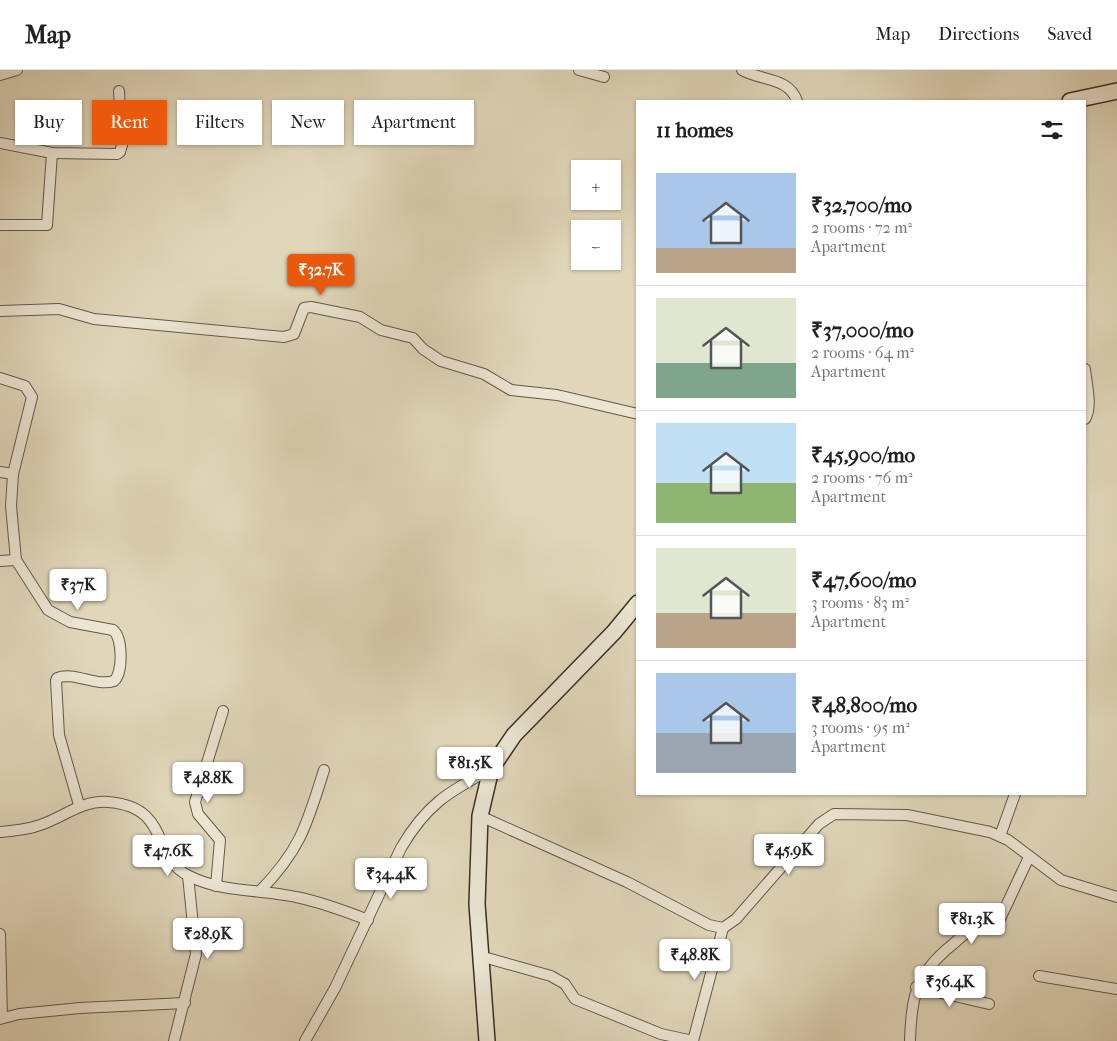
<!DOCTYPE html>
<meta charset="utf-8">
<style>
body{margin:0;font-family:"IM FELL French Canon",serif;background:#f6f6f6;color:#202124;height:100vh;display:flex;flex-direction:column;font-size:19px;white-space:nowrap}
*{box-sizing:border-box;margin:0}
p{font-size:16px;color:#757577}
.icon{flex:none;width:28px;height:28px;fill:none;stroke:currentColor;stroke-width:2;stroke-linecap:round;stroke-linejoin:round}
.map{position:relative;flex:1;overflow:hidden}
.panel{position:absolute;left:636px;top:30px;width:450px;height:695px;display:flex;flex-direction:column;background:#fff;border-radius:0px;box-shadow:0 1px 4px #0004}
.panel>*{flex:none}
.hud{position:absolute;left:15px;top:30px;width:475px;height:45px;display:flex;gap:10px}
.tools{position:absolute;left:571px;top:90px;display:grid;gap:10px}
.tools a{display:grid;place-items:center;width:50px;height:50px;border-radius:0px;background:#fff;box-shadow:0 1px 4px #0004;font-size:25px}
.price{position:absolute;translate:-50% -42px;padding:0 11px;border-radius:5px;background:#fff;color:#222;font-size:16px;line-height:32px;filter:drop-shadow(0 1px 2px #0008)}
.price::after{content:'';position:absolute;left:50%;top:30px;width:15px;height:11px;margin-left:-8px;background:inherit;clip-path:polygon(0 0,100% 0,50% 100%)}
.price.on{background:#ea580c;color:#fff}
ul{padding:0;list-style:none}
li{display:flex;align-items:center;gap:15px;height:125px;padding:0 20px}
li+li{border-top:1px solid #e0e0e0}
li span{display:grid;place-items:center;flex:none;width:140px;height:100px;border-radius:0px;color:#555}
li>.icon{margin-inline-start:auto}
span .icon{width:60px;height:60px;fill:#fffc;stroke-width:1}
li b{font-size:21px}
h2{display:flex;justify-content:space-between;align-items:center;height:60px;padding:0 20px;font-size:21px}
.chip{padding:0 18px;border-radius:0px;background:#fff;box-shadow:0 1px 4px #0004;font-size:18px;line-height:45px}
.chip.on{background:#ea580c;color:#fff}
header{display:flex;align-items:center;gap:30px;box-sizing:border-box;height:70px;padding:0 25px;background:#fff;border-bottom:1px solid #e0e0e0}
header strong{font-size:24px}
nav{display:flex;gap:28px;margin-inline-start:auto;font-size:18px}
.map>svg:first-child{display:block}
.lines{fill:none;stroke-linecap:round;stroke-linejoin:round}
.street-casing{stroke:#64594c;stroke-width:12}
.secondary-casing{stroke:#3a2f27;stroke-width:18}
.street{stroke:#ebe5d2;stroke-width:10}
.secondary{stroke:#ebe5d2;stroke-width:15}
</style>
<header>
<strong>Map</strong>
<nav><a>Map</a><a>Directions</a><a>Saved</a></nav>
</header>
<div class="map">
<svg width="1117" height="971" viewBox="0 0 1117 971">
<rect width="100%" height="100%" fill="#e0d7ba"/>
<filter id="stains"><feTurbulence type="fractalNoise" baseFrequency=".004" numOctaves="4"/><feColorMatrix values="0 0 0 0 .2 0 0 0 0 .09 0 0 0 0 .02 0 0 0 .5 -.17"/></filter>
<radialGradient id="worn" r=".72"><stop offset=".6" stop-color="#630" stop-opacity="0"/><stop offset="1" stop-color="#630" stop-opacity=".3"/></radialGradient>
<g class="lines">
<defs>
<g id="street">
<path d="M579 0 604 7"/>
<path d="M742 0C761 11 789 7 797 31"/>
<path d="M0 5 17 0"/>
<path d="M0 73 52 83 117 84 120 82 122 75 119 21"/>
<path d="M0 155H47L52 83"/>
<path d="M0 241 59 239 94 249 284 267 294 264 304 238 311 237 360 247 381 260 413 268 423 279 441 291 484 304 511 320 557 325 638 344"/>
<path d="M1085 299C1086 313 1093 336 1085 349"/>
<path d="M0 308 25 316 32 327 13 404 11 436 16 490 48 540 70 552 113 560C123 568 123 603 114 611 96 617 74 601 57 608L56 611 59 665 79 735"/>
<path d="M0 402 13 404"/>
<path d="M0 491 16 490"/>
<path d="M480 746 627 812 709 855 723 858 736 849 819 754 834 744 907 745 990 762 1008 770 1061 810 1117 827"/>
<path d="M0 762C12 761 25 760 37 756 62 749 80 730 108 732 172 737 150 787 189 806 223 823 261 819 296 827 321 832 345 841 368 850"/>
<path d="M1000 766 1015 724"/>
<path d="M216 816 220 770 198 744 195 732 223 641"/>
<path d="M260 821C301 779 307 754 324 700"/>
<path d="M0 864 2 948"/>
<path d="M480 886 551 906 565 914 575 929 661 964 693 971"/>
<path d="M1039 906 1117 919"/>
<path d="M916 917 989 934"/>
<path d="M0 949 19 944 80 938 185 933"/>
<path d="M174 971 196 884 188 806"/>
<path d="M305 971 335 918 401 778C426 735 448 722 491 699"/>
<path d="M693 971 723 858"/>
<path d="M910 971C911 930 915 907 947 879 954 874 961 866 968 862 978 856 990 857 1000 849L1029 787"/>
</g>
<g id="secondary">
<path d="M1070 31 1117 21"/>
<path d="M487 971 477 834 480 746 491 699 514 665 614 562 638 533"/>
</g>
</defs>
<use href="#street" class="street-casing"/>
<use href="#secondary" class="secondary-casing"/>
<use href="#street" class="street"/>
<use href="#secondary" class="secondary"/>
</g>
<rect width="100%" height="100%" filter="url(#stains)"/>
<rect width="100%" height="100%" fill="url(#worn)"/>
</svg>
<div class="tools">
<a>+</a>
<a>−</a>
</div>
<b class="price on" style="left:321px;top:226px">₹32.7K</b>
<b class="price" style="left:78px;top:541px">₹37K</b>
<b class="price" style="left:470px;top:719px">₹81.5K</b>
<b class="price" style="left:208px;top:734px">₹48.8K</b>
<b class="price" style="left:789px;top:806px">₹45.9K</b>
<b class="price" style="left:168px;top:807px">₹47.6K</b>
<b class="price" style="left:391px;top:830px">₹34.4K</b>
<b class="price" style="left:972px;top:875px">₹81.3K</b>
<b class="price" style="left:208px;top:890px">₹28.9K</b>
<b class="price" style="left:695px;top:911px">₹48.8K</b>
<b class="price" style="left:950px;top:938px">₹36.4K</b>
<div class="hud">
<a class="chip">Buy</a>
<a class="chip on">Rent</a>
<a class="chip">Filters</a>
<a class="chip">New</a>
<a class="chip">Apartment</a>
</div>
<section class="panel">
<h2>11 homes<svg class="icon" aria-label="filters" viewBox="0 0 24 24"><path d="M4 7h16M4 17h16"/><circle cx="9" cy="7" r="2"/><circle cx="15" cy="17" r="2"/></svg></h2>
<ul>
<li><span style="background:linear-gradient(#a9c7e8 75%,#b9a48a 0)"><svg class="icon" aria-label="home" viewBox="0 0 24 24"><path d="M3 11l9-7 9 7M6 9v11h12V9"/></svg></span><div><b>₹32,700/mo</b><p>2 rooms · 72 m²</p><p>Apartment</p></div></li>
<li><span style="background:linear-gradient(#dfe7d0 65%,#7fa58c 0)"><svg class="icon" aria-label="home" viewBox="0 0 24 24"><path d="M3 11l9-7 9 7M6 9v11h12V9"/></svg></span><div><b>₹37,000/mo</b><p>2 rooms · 64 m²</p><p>Apartment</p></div></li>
<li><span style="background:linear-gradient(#bfe0f5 60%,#8fb573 0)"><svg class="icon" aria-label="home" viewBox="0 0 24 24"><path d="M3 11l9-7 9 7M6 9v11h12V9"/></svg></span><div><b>₹45,900/mo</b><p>2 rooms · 76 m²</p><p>Apartment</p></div></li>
<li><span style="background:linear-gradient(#dfe7d0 65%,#b9a48a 0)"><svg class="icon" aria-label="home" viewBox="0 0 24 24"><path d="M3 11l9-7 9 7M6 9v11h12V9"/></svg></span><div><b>₹47,600/mo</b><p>3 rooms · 83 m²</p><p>Apartment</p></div></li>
<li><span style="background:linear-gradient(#a9c7e8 60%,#9aa5b1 0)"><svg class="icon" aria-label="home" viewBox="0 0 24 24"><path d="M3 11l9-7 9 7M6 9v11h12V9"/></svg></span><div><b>₹48,800/mo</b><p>3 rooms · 95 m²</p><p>Apartment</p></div></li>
</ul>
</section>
</div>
